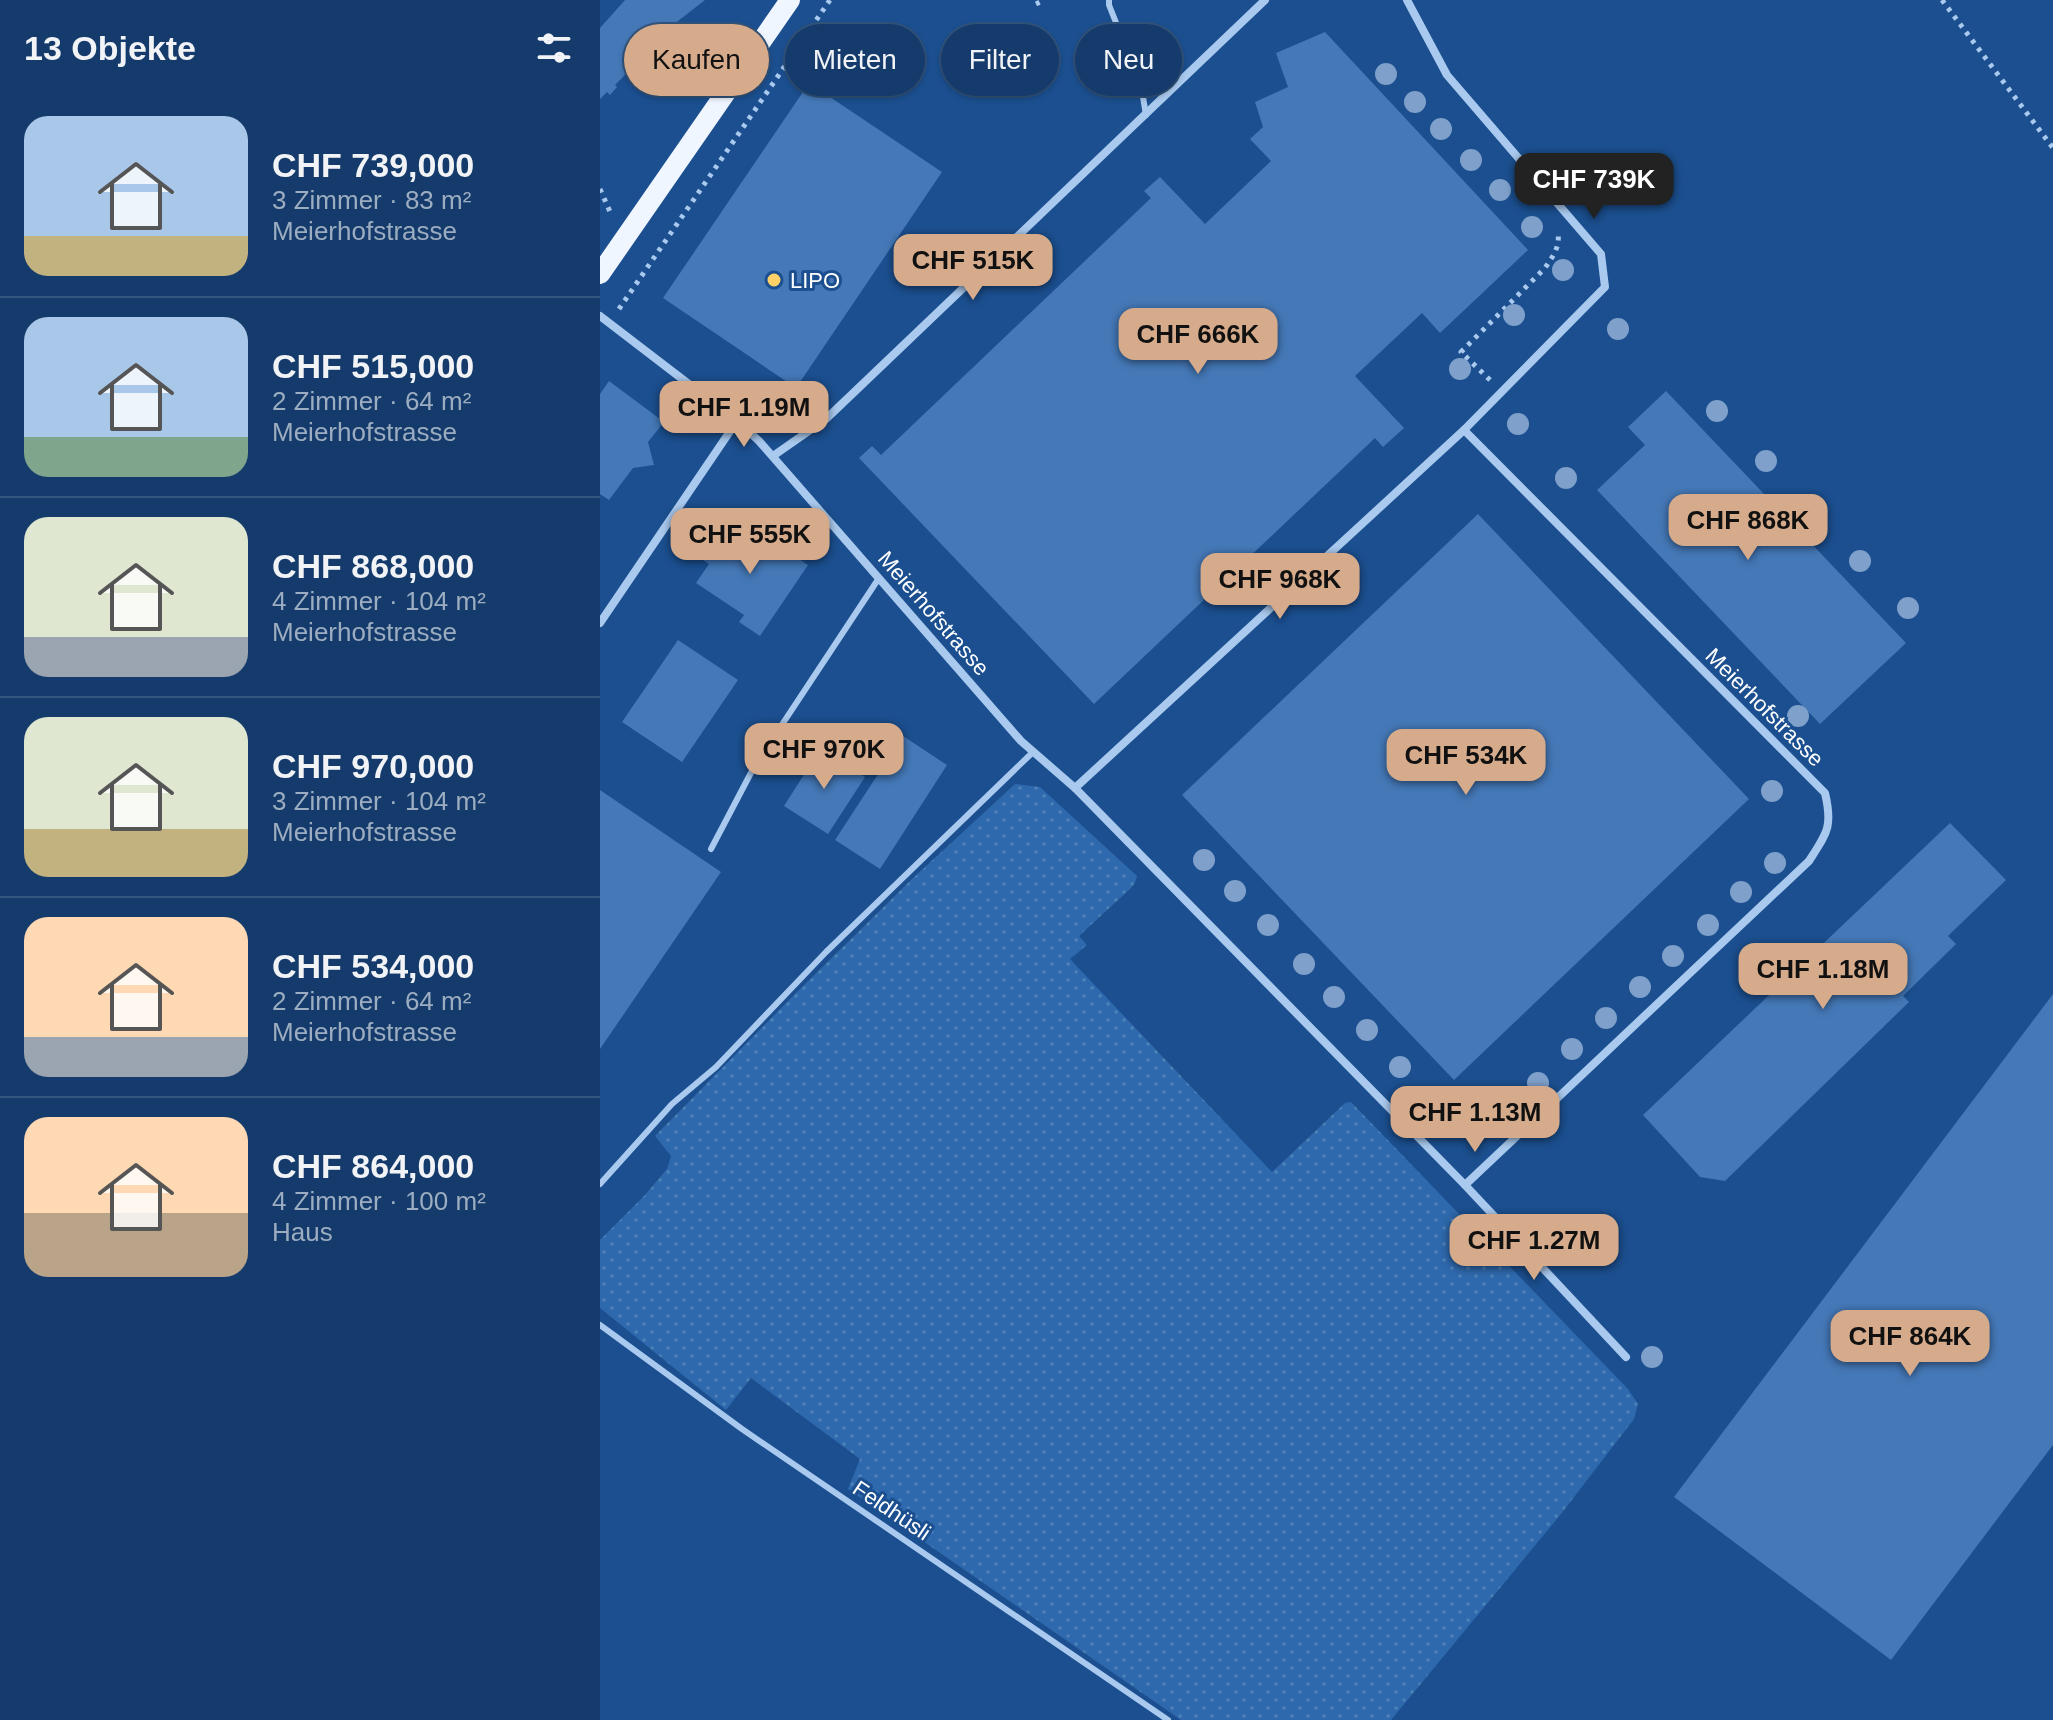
<!DOCTYPE html>
<html lang="de">
<meta charset="utf-8">
<style>
body{margin:0;font-family:Helvetica,sans-serif;background:#214673;color:#f1f3f6;height:100vh;display:flex;flex-direction:column;font-size:30px;white-space:nowrap}
*{box-sizing:border-box;margin:0}
p{font-size:26px;color:#9dadc1}
.icon{flex:none;width:44px;height:44px;fill:none;stroke:currentColor;stroke-width:2;stroke-linecap:round;stroke-linejoin:round}
.map{position:relative;flex:1;overflow:hidden}
.drawer{display:flex;flex-direction:column;background:#143b6b;width:600px}
.drawer>*{flex:none}
.hud{position:absolute;left:24px;top:24px;width:760px;height:72px;display:flex;gap:16px}
.price{position:absolute;translate:-50% -68px;padding:0 18px;border-radius:16px;background:#d6ab8b;color:#111;font-size:26px;line-height:52px;filter:drop-shadow(0 2px 4px #0008)}
.price::after{content:'';position:absolute;left:50%;top:48px;width:24px;height:18px;margin-left:-12px;background:inherit;clip-path:polygon(0 0,100% 0,50% 100%)}
.price.selected{background:#222;color:#fff}
ul{padding:0;list-style:none}
li{display:flex;align-items:center;gap:24px;height:200px;padding:0 24px}
li+li{border-top:2px solid #33557e}
li span{display:grid;place-items:center;flex:none;width:224px;height:160px;border-radius:24px;color:#555}
li>.icon{margin-inline-start:auto}
span .icon{width:96px;height:96px;fill:#fffc;stroke-width:1}
li b{font-size:34px}
h2{display:flex;justify-content:space-between;align-items:center;height:96px;padding:0 24px;font-size:34px}
.chip{padding:0 28px;border-radius:36px;background:#143b6b;box-shadow:0 2px 6px #0004,0 0 0 2px #33557e;font-size:28px;line-height:72px}
.chip.selected{background:#d6ab8b;color:#111}
main{display:flex;flex:1;min-height:0}
.map>svg:first-child{display:block}
.grass{fill:url(#grass-dots)}
.building{fill:#4478b7}
.lines{fill:none;stroke-linecap:round;stroke-linejoin:round}
.path{stroke:#a9c9ee;stroke-width:5;stroke-dasharray:4 6;stroke-linecap:butt}
.service{stroke:#a9c9ee;stroke-width:6}
.minor{stroke:#a9c9ee;stroke-width:8}
.primary{stroke:#f0f6ff;stroke-width:20}
.tree{fill:#7ea0ca}
.poi-dot{fill:#ffd166;stroke:#1b4f8f;stroke-width:3}
.labels{text-anchor:middle;stroke-width:6;stroke-linejoin:round;paint-order:stroke}
.poi-label{font-size:22px;fill:#fff;stroke:#1b4f8f;text-anchor:start}
.street-label{font-size:22px;fill:#fff;stroke:#1b4f8f}
</style>
<main>
<section class="drawer">
<h2>13 Objekte<svg class="icon" aria-label="filters" viewBox="0 0 24 24"><path d="M4 7h16M4 17h16"/><circle cx="9" cy="7" r="2"/><circle cx="15" cy="17" r="2"/></svg></h2>
<ul>
<li><span style="background:linear-gradient(#a9c7e8 75%,#c2b280 0)"><svg class="icon" aria-label="home" viewBox="0 0 24 24"><path d="M3 11l9-7 9 7M6 9v11h12V9"/></svg></span><div><b>CHF 739,000</b><p>3 Zimmer · 83 m²</p><p>Meierhofstrasse</p></div></li>
<li><span style="background:linear-gradient(#a9c7e8 75%,#7fa58c 0)"><svg class="icon" aria-label="home" viewBox="0 0 24 24"><path d="M3 11l9-7 9 7M6 9v11h12V9"/></svg></span><div><b>CHF 515,000</b><p>2 Zimmer · 64 m²</p><p>Meierhofstrasse</p></div></li>
<li><span style="background:linear-gradient(#dfe7d0 75%,#9aa5b1 0)"><svg class="icon" aria-label="home" viewBox="0 0 24 24"><path d="M3 11l9-7 9 7M6 9v11h12V9"/></svg></span><div><b>CHF 868,000</b><p>4 Zimmer · 104 m²</p><p>Meierhofstrasse</p></div></li>
<li><span style="background:linear-gradient(#dfe7d0 70%,#c2b280 0)"><svg class="icon" aria-label="home" viewBox="0 0 24 24"><path d="M3 11l9-7 9 7M6 9v11h12V9"/></svg></span><div><b>CHF 970,000</b><p>3 Zimmer · 104 m²</p><p>Meierhofstrasse</p></div></li>
<li><span style="background:linear-gradient(#ffd9b3 75%,#9aa5b1 0)"><svg class="icon" aria-label="home" viewBox="0 0 24 24"><path d="M3 11l9-7 9 7M6 9v11h12V9"/></svg></span><div><b>CHF 534,000</b><p>2 Zimmer · 64 m²</p><p>Meierhofstrasse</p></div></li>
<li><span style="background:linear-gradient(#ffd9b3 60%,#b9a48a 0)"><svg class="icon" aria-label="home" viewBox="0 0 24 24"><path d="M3 11l9-7 9 7M6 9v11h12V9"/></svg></span><div><b>CHF 864,000</b><p>4 Zimmer · 100 m²</p><p>Haus</p></div></li>
</ul>
</section>
<div class="map">
<svg width="1453" height="1720" viewBox="0 0 1453 1720">
<defs>
<pattern id="grass-dots" width="8" height="8" patternUnits="userSpaceOnUse" patternTransform="scale(2)"><rect width="8" height="8" fill="#2e69ad"/><path d="M2 2h.1M6 6h.1" fill="none" stroke="#4d80b9" stroke-width="1.8" stroke-linecap="round"/></pattern>
</defs>
<rect width="100%" height="100%" fill="#1b4f8f"/>
<path class="grass" d="M415 784 440 787 537 876 535 883 530 889 479 936 487 945 470 959 672 1172 745 1103 751 1102 1028 1389 1038 1404 1034 1419 961 1514 791 1720H581L248 1489 260 1459 151 1378 126 1410 0 1308V1240L45 1195 67 1169 71 1156 55 1136 195 994 311 880Z"/>
<g class="building">
<path d="M25 0H105L78 21 15 85 17 87 10 95 7 92 0 99V28Z"/>
<path d="M725 32 928 250 840 333 822 313 755 376 804 428 783 447 775 438 494 704 259 458 272 446 281 455 551 198 544 191 560 177 605 224 671 161 650 139 663 127 655 102 688 87 676 53Z"/>
<path d="M209 83 342 172 196 388 63 298Z"/>
<path d="M9 381 64 422 48 442 54 465 33 468 9 500 0 494V394Z"/>
<path d="M1066 391 1306 643 1220 724 997 490 1045 445 1028 427Z"/>
<path d="M878 514 1149 799 854 1080 582 795Z"/>
<path d="M123 525 151 544 161 528 175 543 208 565 160 636 139 622 144 615 96 583 109 564 100 558Z"/>
<path d="M78 640 138 680 82 762 22 722Z"/>
<path d="M303 736 347 765 280 869 235 840Z"/>
<path d="M221 748 265 777 228 834 184 806Z"/>
<path d="M0 790 121 872 0 1049Z"/>
<path d="M1350 823 1406 880 1348 936 1356 944 1303 996 1309 1002 1125 1181 1100 1177 1043 1115Z"/>
<path d="M1453 994V1445L1291 1660 1074 1497Z"/>
</g>
<g class="lines">
<g class="path">
<path d="M1342 0 1453 148"/>
<path d="M436 4 444 0"/>
<path d="M0 189 11 214"/>
<path d="M19 309 230 0"/>
<path d="M890 380 861 352 945 268C953 256 960 247 958 233"/>
</g>
<g class="service">
<path d="M509 0V5L541 85 546 115"/>
<path d="M111 849 154 767 279 578"/>
<path d="M0 1184 72 1104 116 1067 226 952 433 752"/>
<path d="M0 1325 142 1429 568 1720"/>
</g>
<g class="minor">
<path d="M0 316 137 421 159 441 421 741 475 788 865 1185 1209 861C1227 833 1233 827 1225 793L864 430"/>
<path d="M173 456 226 419 665 0"/>
<path d="M0 623 137 421"/>
<path d="M475 788 864 430 1005 287 1001 254 847 75 807 0"/>
<path d="M865 1185 1026 1357"/>
</g>
<path class="primary" d="M0 274 190 0"/>
</g>
<g class="tree">
<circle cx="786" cy="74" r="11"/>
<circle cx="815" cy="102" r="11"/>
<circle cx="841" cy="129" r="11"/>
<circle cx="871" cy="160" r="11"/>
<circle cx="900" cy="190" r="11"/>
<circle cx="932" cy="227" r="11"/>
<circle cx="963" cy="270" r="11"/>
<circle cx="914" cy="315" r="11"/>
<circle cx="1018" cy="329" r="11"/>
<circle cx="860" cy="369" r="11"/>
<circle cx="1117" cy="411" r="11"/>
<circle cx="918" cy="424" r="11"/>
<circle cx="1166" cy="461" r="11"/>
<circle cx="966" cy="478" r="11"/>
<circle cx="1213" cy="512" r="11"/>
<circle cx="1260" cy="561" r="11"/>
<circle cx="1308" cy="608" r="11"/>
<circle cx="1198" cy="716" r="11"/>
<circle cx="1172" cy="791" r="11"/>
<circle cx="604" cy="860" r="11"/>
<circle cx="1175" cy="863" r="11"/>
<circle cx="635" cy="891" r="11"/>
<circle cx="1141" cy="892" r="11"/>
<circle cx="668" cy="925" r="11"/>
<circle cx="1108" cy="925" r="11"/>
<circle cx="1073" cy="956" r="11"/>
<circle cx="704" cy="964" r="11"/>
<circle cx="1040" cy="987" r="11"/>
<circle cx="734" cy="997" r="11"/>
<circle cx="1006" cy="1018" r="11"/>
<circle cx="767" cy="1030" r="11"/>
<circle cx="972" cy="1049" r="11"/>
<circle cx="800" cy="1067" r="11"/>
<circle cx="938" cy="1083" r="11"/>
<circle cx="832" cy="1102" r="11"/>
<circle cx="1052" cy="1357" r="11"/>
</g>
<circle class="poi-dot" cx="174" cy="280" r="8"/>
<g class="labels">
<g class="poi-label">
<text x="190" y="288">LIPO</text>
</g>
<g class="street-label">
<text transform="translate(334 613) rotate(49)" y="8">Meierhofstrasse</text>
<text transform="translate(1165 707) rotate(45)" y="8">Meierhofstrasse</text>
<text transform="translate(292 1510) rotate(34)" y="8">Feldhüsli</text>
</g>
</g>
</svg>
<b class="price selected" style="left:994px;top:221px">CHF 739K</b>
<b class="price" style="left:373px;top:302px">CHF 515K</b>
<b class="price" style="left:598px;top:376px">CHF 666K</b>
<b class="price" style="left:144px;top:449px">CHF 1.19M</b>
<b class="price" style="left:1148px;top:562px">CHF 868K</b>
<b class="price" style="left:150px;top:576px">CHF 555K</b>
<b class="price" style="left:680px;top:621px">CHF 968K</b>
<b class="price" style="left:224px;top:791px">CHF 970K</b>
<b class="price" style="left:866px;top:797px">CHF 534K</b>
<b class="price" style="left:1223px;top:1011px">CHF 1.18M</b>
<b class="price" style="left:875px;top:1154px">CHF 1.13M</b>
<b class="price" style="left:934px;top:1282px">CHF 1.27M</b>
<b class="price" style="left:1310px;top:1378px">CHF 864K</b>
<div class="hud">
<a class="chip selected">Kaufen</a>
<a class="chip">Mieten</a>
<a class="chip">Filter</a>
<a class="chip">Neu</a>
</div>
</div>
</main>
